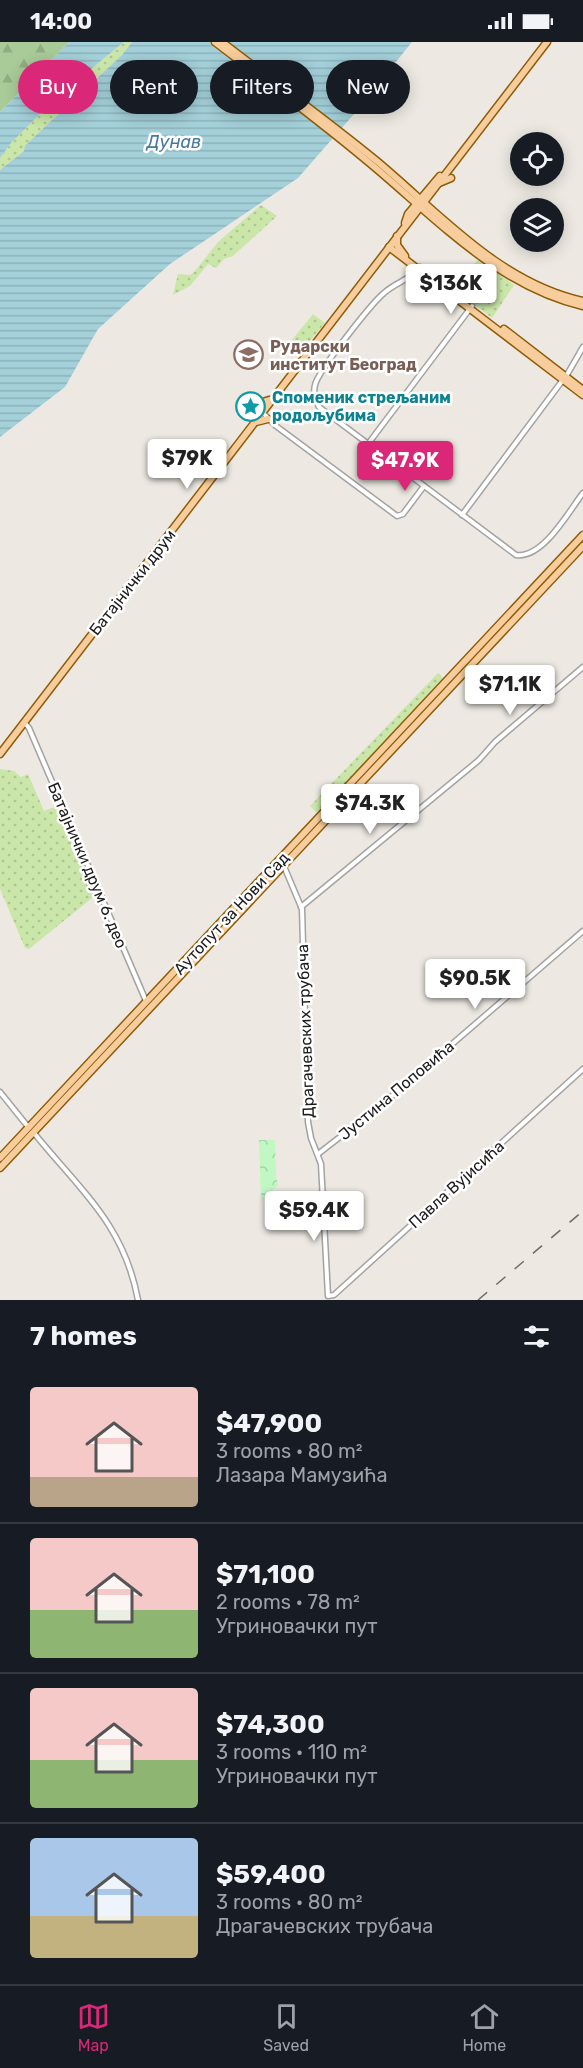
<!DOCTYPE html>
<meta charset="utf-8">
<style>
body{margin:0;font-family:Rubik,sans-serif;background:#20242c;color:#f1f3f6;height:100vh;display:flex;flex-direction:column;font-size:22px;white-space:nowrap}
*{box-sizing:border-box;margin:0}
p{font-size:20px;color:#9ea1a6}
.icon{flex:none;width:33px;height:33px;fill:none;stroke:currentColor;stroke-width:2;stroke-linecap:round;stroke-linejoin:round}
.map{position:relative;height:1258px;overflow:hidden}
.sheet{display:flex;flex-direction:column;background:#171b24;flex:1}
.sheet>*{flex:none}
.guide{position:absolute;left:18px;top:18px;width:548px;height:54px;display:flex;gap:12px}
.fabs{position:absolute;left:510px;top:90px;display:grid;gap:12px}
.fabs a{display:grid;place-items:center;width:54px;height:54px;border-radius:50%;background:#171b24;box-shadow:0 3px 15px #0003;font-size:30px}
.price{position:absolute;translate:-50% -51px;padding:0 14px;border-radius:6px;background:#fff;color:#222;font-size:20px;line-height:39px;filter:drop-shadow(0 2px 3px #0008)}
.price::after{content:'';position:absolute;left:50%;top:36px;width:18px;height:14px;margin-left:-9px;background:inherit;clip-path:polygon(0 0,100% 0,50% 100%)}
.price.on{background:#db2777;color:#fff}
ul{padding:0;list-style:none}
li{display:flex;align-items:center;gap:18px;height:150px;padding:0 30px}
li+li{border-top:2px solid #363941}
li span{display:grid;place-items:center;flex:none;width:168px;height:120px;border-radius:6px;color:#555}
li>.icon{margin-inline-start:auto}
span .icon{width:72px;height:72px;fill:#fffc;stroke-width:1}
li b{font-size:26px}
h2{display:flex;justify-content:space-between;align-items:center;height:72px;padding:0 30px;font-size:26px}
.pill{padding:0 21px;border-radius:27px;background:#171b24;box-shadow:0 3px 15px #0003;font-size:21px;line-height:54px}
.pill.on{background:#db2777;color:#fff}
.status{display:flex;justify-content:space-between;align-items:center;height:42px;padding:0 30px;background:#171b24;direction:ltr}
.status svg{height:16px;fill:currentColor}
.dock{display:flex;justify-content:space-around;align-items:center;height:84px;border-top:2px solid #363941;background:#171b24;font-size:16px;color:#9ea1a6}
.dock a{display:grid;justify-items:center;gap:3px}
.dock .on{color:#db2777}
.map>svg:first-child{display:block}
.grass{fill:url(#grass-dots)}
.forest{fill:url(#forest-firs)}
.park{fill:url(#park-crowns)}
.water{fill:url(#water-rules)}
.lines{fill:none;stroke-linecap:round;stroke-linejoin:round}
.minor-casing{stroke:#a3a3a3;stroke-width:7}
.major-casing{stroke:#8e5c06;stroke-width:9}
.minor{stroke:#fff;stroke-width:4}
.major{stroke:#f8cd9d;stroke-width:6}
.rail{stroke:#6a6a6a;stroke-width:1.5;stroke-dasharray:12 12;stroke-linecap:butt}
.labels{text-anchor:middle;stroke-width:5;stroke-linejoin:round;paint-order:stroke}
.education-label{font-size:16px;font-weight:bold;fill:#785e54;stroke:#fff;text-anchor:start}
.culture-label{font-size:16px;font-weight:bold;fill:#0d838f;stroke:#fff;text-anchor:start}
.street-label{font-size:16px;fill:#1c1c1c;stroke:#fff}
.water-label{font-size:18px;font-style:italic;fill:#4a79a0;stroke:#fff}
</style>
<div class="status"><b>14:00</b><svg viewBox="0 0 49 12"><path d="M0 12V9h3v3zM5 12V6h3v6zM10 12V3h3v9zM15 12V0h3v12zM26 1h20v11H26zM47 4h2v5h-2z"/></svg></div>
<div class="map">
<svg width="583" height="1258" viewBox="0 0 583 1258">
<defs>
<pattern id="grass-dots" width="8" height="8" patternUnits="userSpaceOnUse" patternTransform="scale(1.5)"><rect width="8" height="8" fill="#cae6a9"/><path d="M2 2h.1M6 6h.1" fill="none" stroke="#adc591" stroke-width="1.8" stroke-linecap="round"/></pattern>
<pattern id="forest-firs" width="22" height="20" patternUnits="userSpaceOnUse" patternTransform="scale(1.5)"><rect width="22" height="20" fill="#a9cb98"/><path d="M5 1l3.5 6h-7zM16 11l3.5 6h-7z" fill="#91ae82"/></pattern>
<pattern id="park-crowns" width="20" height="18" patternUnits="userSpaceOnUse" patternTransform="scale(1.5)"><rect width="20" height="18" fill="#c0f7c2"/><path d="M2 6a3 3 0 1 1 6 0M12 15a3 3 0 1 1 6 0" fill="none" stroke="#a4d3a6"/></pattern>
<pattern id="water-rules" width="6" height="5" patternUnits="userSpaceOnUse" patternTransform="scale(1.5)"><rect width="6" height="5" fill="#a4d0da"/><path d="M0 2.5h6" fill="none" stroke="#8db2ba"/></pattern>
</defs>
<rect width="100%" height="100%" fill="#ede9e2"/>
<g class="grass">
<path d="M124 0H132L122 13 82 50 81 54 53 77 26 104 24 109 0 128V116L11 101 59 53Z"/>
<path d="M261 163 277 174 233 214 224 217 216 226 208 222 190 244 173 253 178 232 190 233 194 230 218 200Z"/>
<path d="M478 217 514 243 492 276 454 247Z"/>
<path d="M313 272 325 281 299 312 288 303Z"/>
<path d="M438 631 444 637 320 769 316 770 310 764Z"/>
<path d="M0 727 14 729 21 735 28 732 44 769 59 763 73 796 71 802 74 811 79 809 97 852 29 907 25 906 0 847Z"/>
</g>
<path class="forest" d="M0 0H69L0 70Z"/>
<path class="park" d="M259 1098H275L276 1135 278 1143 261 1160Z"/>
<g class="water">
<path d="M69 0H124L59 53 11 101 0 116V70Z"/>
<path d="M132 0H412L354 72 298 136 170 222 98 287 65 345 0 395V128L24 109 25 104 53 77 80 54 82 50 122 13Z"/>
</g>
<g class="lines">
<defs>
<g id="minor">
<path d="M420 225C410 238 396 240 384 251 371 262 318 329 315 343 313 351 315 358 319 365L516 513C543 517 569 469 583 451"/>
<path d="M262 370 276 384 397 474 403 472 424 444"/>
<path d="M368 402 472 264"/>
<path d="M462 473 568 331 583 305"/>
<path d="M24 680 29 686 146 959"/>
<path d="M283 822 302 867 308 1080 311 1096 321 1122 328 1254 334 1253 583 1027"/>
<path d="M301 865 479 718 495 700 583 625"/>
<path d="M0 1050 29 1086"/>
<path d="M34 1091C80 1148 124 1182 138 1258"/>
<path d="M318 1112 385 1060 583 889"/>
</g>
<g id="major">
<path d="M215 0C266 39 317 77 366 118 433 173 496 244 583 264"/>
<path d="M222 0C274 40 327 78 378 120 440 172 500 241 583 259"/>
<path d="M439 141 451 136"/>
<path d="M405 181 408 172 440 134"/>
<path d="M397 194V203L405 214"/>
<path d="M389 205 583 353"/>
<path d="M412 237 420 235 429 236"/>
<path d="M504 287 583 348"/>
<path d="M257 362 269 358"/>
<path d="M256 380 268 377"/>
<path d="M0 712 547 0"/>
<path d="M0 1116 583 493"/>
<path d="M0 1126 583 504"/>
</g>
</defs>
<use href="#minor" class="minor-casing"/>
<use href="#major" class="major-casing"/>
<use href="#minor" class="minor"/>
<use href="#major" class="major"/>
<path class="rail" d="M478 1258 583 1169"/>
</g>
<defs>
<symbol id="university-ring" viewBox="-11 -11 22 22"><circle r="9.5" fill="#fff" stroke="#8d6e63" stroke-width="1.5"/><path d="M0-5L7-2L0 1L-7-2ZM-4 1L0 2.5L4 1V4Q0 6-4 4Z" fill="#8d6e63"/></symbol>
<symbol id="sight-ring" viewBox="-11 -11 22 22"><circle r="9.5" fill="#fff" stroke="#0f9aa8" stroke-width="1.5"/><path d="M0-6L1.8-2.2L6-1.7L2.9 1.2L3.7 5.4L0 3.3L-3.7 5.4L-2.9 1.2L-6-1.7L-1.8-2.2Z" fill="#0f9aa8"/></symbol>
</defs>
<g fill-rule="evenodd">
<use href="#university-ring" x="232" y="296" width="33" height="33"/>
<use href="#sight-ring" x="234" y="348" width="33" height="33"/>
</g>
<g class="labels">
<g class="education-label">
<text x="270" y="310">Рударски<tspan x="270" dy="18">институт Београд</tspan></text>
</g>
<g class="culture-label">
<text x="272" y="361">Споменик стрељаним<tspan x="272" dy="18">родољубима</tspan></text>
</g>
<g class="street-label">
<text transform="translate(132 540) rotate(-52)" y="6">Батајнички друм</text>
<text transform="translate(88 823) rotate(67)" y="6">Батајнички друм 6. део</text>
<text transform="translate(231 871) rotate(-47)" y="6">Аутопут за Нови Сад</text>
<text transform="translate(305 989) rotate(-92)" y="6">Драгачевских трубача</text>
<text transform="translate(396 1048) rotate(-40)" y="6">Јустина Поповића</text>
<text transform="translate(456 1142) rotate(-42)" y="6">Павла Вујисића</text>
</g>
<g class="water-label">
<text x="174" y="106">Дунав</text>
</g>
</g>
</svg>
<div class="fabs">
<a><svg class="icon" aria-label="locate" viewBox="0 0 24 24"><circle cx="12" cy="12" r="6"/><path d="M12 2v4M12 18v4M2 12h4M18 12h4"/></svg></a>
<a><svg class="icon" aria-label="layers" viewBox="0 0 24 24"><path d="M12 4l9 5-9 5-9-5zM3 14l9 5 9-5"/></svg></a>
</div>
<b class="price" style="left:451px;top:273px">$136K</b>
<b class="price" style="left:187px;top:448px">$79K</b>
<b class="price on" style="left:405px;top:450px">$47.9K</b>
<b class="price" style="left:510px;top:674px">$71.1K</b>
<b class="price" style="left:370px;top:793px">$74.3K</b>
<b class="price" style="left:475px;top:968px">$90.5K</b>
<b class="price" style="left:314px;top:1200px">$59.4K</b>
<div class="guide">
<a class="pill on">Buy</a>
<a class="pill">Rent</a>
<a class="pill">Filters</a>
<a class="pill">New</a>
</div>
</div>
<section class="sheet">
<h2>7 homes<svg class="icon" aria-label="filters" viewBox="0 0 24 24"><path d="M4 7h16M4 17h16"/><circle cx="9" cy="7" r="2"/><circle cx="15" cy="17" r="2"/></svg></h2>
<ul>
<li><span style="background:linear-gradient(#f6c9c9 75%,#b9a48a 0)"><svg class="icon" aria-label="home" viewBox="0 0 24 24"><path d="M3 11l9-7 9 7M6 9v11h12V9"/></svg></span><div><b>$47,900</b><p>3 rooms · 80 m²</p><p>Лазара Мамузића</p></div></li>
<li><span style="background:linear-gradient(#f6c9c9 60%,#8fb573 0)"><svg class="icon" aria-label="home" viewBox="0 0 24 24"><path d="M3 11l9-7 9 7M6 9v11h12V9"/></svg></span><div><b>$71,100</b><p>2 rooms · 78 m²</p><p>Угриновачки пут</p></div></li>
<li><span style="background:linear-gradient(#f6c9c9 60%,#8fb573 0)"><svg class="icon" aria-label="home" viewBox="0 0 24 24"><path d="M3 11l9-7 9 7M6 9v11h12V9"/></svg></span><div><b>$74,300</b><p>3 rooms · 110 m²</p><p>Угриновачки пут</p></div></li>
<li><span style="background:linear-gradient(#a9c7e8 65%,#c2b280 0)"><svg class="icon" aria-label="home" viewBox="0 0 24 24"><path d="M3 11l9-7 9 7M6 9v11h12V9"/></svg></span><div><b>$59,400</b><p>3 rooms · 80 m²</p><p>Драгачевских трубача</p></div></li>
</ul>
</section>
<nav class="dock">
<a class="on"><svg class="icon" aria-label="map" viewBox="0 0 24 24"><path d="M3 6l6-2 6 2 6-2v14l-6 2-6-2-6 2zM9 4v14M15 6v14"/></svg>Map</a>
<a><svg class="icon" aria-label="saved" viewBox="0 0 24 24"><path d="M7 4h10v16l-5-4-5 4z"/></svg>Saved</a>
<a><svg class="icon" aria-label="home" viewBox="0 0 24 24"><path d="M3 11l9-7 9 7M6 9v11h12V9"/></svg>Home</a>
</nav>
